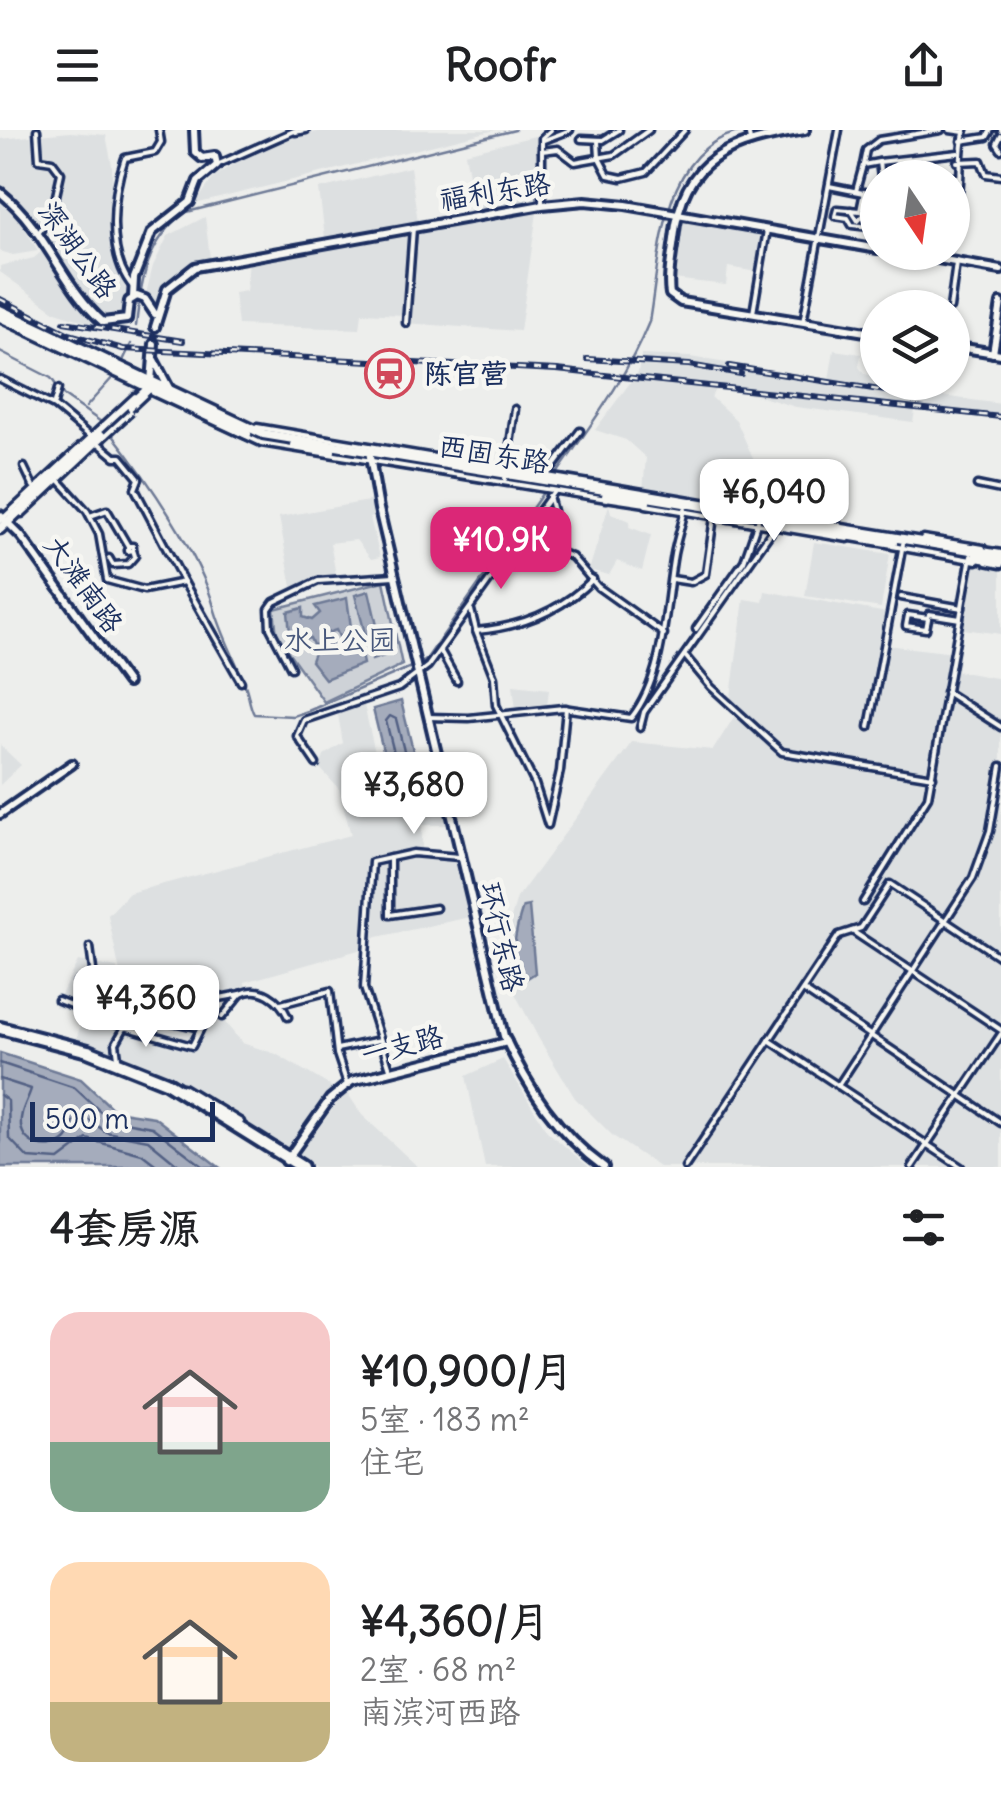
<!DOCTYPE html>
<html lang="zh">
<meta charset="utf-8">
<style>
body{margin:0;font-family:Delius,"LXGW WenKai TC",sans-serif;background:#f2f2f2;color:#202124;height:100vh;display:flex;flex-direction:column;font-size:38px;white-space:nowrap}
*{box-sizing:border-box;margin:0}
p{font-size:32px;color:#757577}
.icon{flex:none;width:55px;height:55px;fill:none;stroke:currentColor;stroke-width:2;stroke-linecap:round;stroke-linejoin:round}
.map{position:relative;height:1037px;overflow:hidden}
.details{display:flex;flex-direction:column;background:#fff;flex:1}
.details>*{flex:none}
.needle{width:65px;rotate:167deg}
.tools{position:absolute;left:860px;top:30px;display:grid;gap:20px}
.tools a{display:grid;place-items:center;width:110px;height:110px;border-radius:50%;background:#fff;box-shadow:0 2px 8px #0004;font-size:50px}
.scale{position:absolute;left:30px;bottom:25px;width:185px;box-sizing:border-box;padding-left:10px;border:5px solid #1b2f5e;border-top:0;font-size:28px;line-height:35px;white-space:nowrap;color:#1b2f5e;-webkit-text-stroke:8px #f6f6f2;paint-order:stroke}
.price{position:absolute;translate:-50% -85px;padding:0 22px;border-radius:20px;background:#fff;color:#222;font-size:32px;line-height:65px;filter:drop-shadow(0 2px 5px #0008)}
.price::after{content:'';position:absolute;left:50%;top:60px;width:30px;height:22px;margin-left:-15px;background:inherit;clip-path:polygon(0 0,100% 0,50% 100%)}
.price.selected{background:#db2777;color:#fff}
ul{padding:0;list-style:none}
li{display:flex;align-items:center;gap:30px;height:250px;padding:0 50px}
li span{display:grid;place-items:center;flex:none;width:280px;height:200px;border-radius:30px;color:#555}
li>.icon{margin-inline-start:auto}
span .icon{width:120px;height:120px;fill:#fffc;stroke-width:1}
li b{font-size:42px}
h2{display:flex;justify-content:space-between;align-items:center;height:120px;padding:0 50px;font-size:42px}
header{display:flex;justify-content:space-between;align-items:center;height:130px;padding:0 50px;background:#fff;font-size:45px;font-weight:700}
.map>svg:first-child{display:block}
.built{fill:#dde0e1}
.green{fill:#ced2d7;stroke:#74809a;stroke-width:2.5}
.water{fill:#a5acbc;stroke:#6e7a96;stroke-width:2.5}
.lines{fill:none;stroke-linecap:round;stroke-linejoin:round}
.shore{stroke:#526184;stroke-width:2.5}
.stream{stroke:#6e7a96;stroke-width:2.5}
.street-casing{stroke:#1b2f5e;stroke-width:11}
.secondary-casing{stroke:#1b2f5e;stroke-width:14}
.primary-casing{stroke:#1b2f5e;stroke-width:15}
.highway-casing{stroke:#1b2f5e;stroke-width:18}
.street{stroke:#f6f6f2;stroke-width:4}
.secondary{stroke:#f6f6f2;stroke-width:6}
.primary{stroke:#f6f6f2;stroke-width:8}
.highway{stroke:#f6f6f2;stroke-width:10}
.rail-casing{stroke:#1b2f5e;stroke-width:6}
.rail{stroke:#f6f6f2;stroke-width:2.5;stroke-dasharray:8;stroke-linecap:butt}
.street-bridge-casing{stroke:#1b2f5e;stroke-width:11;stroke-linecap:butt}
.street-bridge{stroke:#f6f6f2;stroke-width:4}
.labels{text-anchor:middle;stroke-width:9;stroke-linejoin:round;paint-order:stroke}
.street-label{font-size:28px;fill:#1b2f5e;stroke:#f6f6f2}
.poi-label{font-size:28px;font-weight:bold;fill:#1b2f5e;stroke:#f6f6f2;text-anchor:start}
.park-label{font-size:28px;fill:#48587c;stroke:#f6f6f2}
</style>
<header><svg class="icon" aria-label="menu" viewBox="0 0 24 24"><path d="M4 6h16M4 12h16M4 18h16"/></svg>Roofr<svg class="icon" aria-label="share" viewBox="0 0 24 24"><path d="M12 15V3M7 8l5-5 5 5M5 13v7h14v-7"/></svg></header>
<div class="map">
<svg width="1001" height="1037" viewBox="0 0 1001 1037">
<rect width="100%" height="100%" fill="#edeeec"/>
<filter id="ink" filterUnits="userSpaceOnUse"><feTurbulence type="fractalNoise" baseFrequency=".01" numOctaves="2"/><feDisplacementMap in="SourceGraphic" scale="20" xChannelSelector="R" yChannelSelector="G"/><feConvolveMatrix kernelMatrix="1 2 1 2 8 2 1 2 1" color-interpolation-filters="sRGB"/></filter>
<g filter="url(#ink)">
<g class="built">
<path d="M324 0H495L195 74 214 47 258 18Z"/>
<path d="M70 2 106 5 112 35 114 130 128 164 127 196 90 193 56 182 0 142V136L34 128 50 114 0 57V9Z"/>
<path d="M539 5 541 71 476 82 465 23Z"/>
<path d="M410 37 418 92 325 108 319 59Z"/>
<path d="M0 72 21 92 38 121 13 125 0 121Z"/>
<path d="M537 82 520 201 404 193V185L362 183 360 199 238 195 234 163 246 161 249 131Z"/>
<path d="M205 87 210 128 178 142 154 175 145 168 153 136 168 106Z"/>
<path d="M678 89 764 104 757 142 728 137 726 155 673 149Z"/>
<path d="M834 220 861 224 859 237 864 244 877 246V257L880 253H906L905 261 1001 274V289L916 275 913 292 796 277 718 254 711 267 736 290 762 348 757 381 643 359 646 328 626 310 595 300 638 242 641 225 690 227 829 250Z"/>
<path d="M374 370 378 385 370 388 380 427 371 429 356 410 330 413 336 445 292 457 279 387Z"/>
<path d="M609 375 611 383 630 391 629 397 651 405 642 441 617 431 609 445 589 440Z"/>
<path d="M814 412 890 424 881 478 805 466Z"/>
<path d="M972 431 1001 437V504L963 499 957 541 1001 549V1037H659L613 1006 575 968 539 909 511 856 506 835 504 812 517 768 632 612 713 620 741 576 730 574 744 469 763 472 765 461 887 483 874 561 885 515 955 523Z"/>
<path d="M513 555 549 559 547 577 516 580Z"/>
<path d="M363 571 380 644 391 651 406 650 422 640H437L451 695H422V722L371 728 362 819 245 852 246 859 147 882 125 867 108 785 129 763 351 705 339 659 320 638 324 625 343 613 337 579Z"/>
<path d="M0 615 21 635 0 655Z"/>
<path d="M412 726 456 729 470 787 368 809 375 733Z"/>
<path d="M78 831 117 838 123 869 146 887 209 873 242 913 276 924 332 957 289 1019 170 945 76 911 83 886 55 877Z"/>
<path d="M503 929 547 1001 589 1037H485L466 946Z"/>
<path d="M346 961 362 985 418 1037H314L298 1026Z"/>
</g>
<path class="green" d="M384 451 402 535 324 572 277 506 274 479Z"/>
<g class="water">
<path d="M369 461 384 526 372 530 355 465Z"/>
<path d="M347 468 353 512 341 511 336 500 327 503 324 513 313 515 310 508 296 512 290 503 288 482 303 478V487L312 490 320 483 315 476Z"/>
<path d="M329 513 359 515 363 534 325 549 311 531 316 517Z"/>
<path d="M401 571 416 633 393 642 387 637 373 579Z"/>
<path d="M529 776 535 843 521 852C509 829 515 801 523 777Z"/>
<path d="M0 923 81 949 115 981 154 987 219 1037H0Z"/>
</g>
<g class="lines">
<g class="shore">
<path d="M390 586 396 589 405 625 401 631 395 627 386 591Z"/>
<path d="M0 933 75 958 108 989 152 997 204 1037"/>
<path d="M0 949 31 959C28 970 19 982 21 996 24 1016 50 1023 65 1010 74 1002 71 990 80 984L106 1002 148 1010 181 1037"/>
<path d="M0 965 8 971 9 1008 28 1028 59 1030 87 1009 142 1024 159 1037"/>
</g>
<g class="stream">
<path d="M136 196C141 150 147 109 187 82L515 0"/>
<path d="M0 222 51 248 64 266 104 294"/>
<path d="M121 235 131 214"/>
<path d="M86 277 114 246"/>
<path d="M112 304C146 347 200 425 214 477 222 505 235 528 245 555 249 565 249 575 254 584L293 586 308 581 425 531 549 354"/>
<path d="M554 348C589 297 626 249 649 192 661 125 660 13 748 0"/>
</g>
<defs>
<g id="street">
<path d="M37 0 39 29 52 31 61 43 53 79 40 101"/>
<path d="M748 0 750 10"/>
<path d="M950 0 964 2"/>
<path d="M1001 0V1"/>
<path d="M295 2 306 0"/>
<path d="M1001 6 997 14 1001 20"/>
<path d="M581 9 603 10 619 0"/>
<path d="M544 10 570 0"/>
<path d="M598 11 599 28 608 45 622 48 646 42 685 0"/>
<path d="M961 11 987 7 991 0"/>
<path d="M542 21 558 19 575 32 614 25 649 0"/>
<path d="M957 32 981 31 986 44 1001 46"/>
<path d="M219 34 296 0"/>
<path d="M863 35 866 20 879 10 941 0"/>
<path d="M881 48 879 32 958 23"/>
<path d="M938 48 957 47"/>
<path d="M829 56 878 66"/>
<path d="M856 61 863 35 879 32"/>
<path d="M864 62 860 81 878 86"/>
<path d="M542 75V8L551 0"/>
<path d="M851 80 858 91 865 84"/>
<path d="M860 81 837 79 835 86 848 88 852 95 878 98"/>
<path d="M952 84C966 61 956 27 965 0"/>
<path d="M133 157C106 125 112 65 125 28L155 22 161 12 159 0"/>
<path d="M950 178 956 133"/>
<path d="M753 183 767 100"/>
<path d="M803 192 839 0"/>
<path d="M406 193 413 98"/>
<path d="M0 249 54 276 115 327H121L139 349 135 359 184 452 144 460 107 450 99 404 87 381 58 349"/>
<path d="M153 263 261 313 607 369"/>
<path d="M54 273 58 259"/>
<path d="M257 297 726 376"/>
<path d="M24 337 33 356"/>
<path d="M547 345 580 301"/>
<path d="M505 349 515 279"/>
<path d="M977 355 1001 360"/>
<path d="M646 375 848 409"/>
<path d="M22 384 106 305"/>
<path d="M90 386 107 380 128 416"/>
<path d="M799 388 839 395"/>
<path d="M0 391 135 266"/>
<path d="M546 401 553 381 549 366"/>
<path d="M519 406 572 427 598 457 664 504"/>
<path d="M923 408 983 418"/>
<path d="M128 416H133V420L128 421Z"/>
<path d="M892 416 977 431"/>
<path d="M109 428 113 435 128 434 135 426 133 420"/>
<path d="M986 432 1001 435"/>
<path d="M672 449 691 452 706 444 714 387"/>
<path d="M184 452 241 552"/>
<path d="M901 467 962 478"/>
<path d="M471 480 476 500"/>
<path d="M928 488 908 485 906 496 926 499 929 484 960 489"/>
<path d="M696 499 744 431 758 391"/>
<path d="M441 522 457 551"/>
<path d="M686 527 711 557 782 622 933 647"/>
<path d="M291 538 270 498 269 479 274 472 318 451 394 446"/>
<path d="M946 562 1001 597"/>
<path d="M566 578 560 641 548 695 535 654 496 575 494 547 476 501C521 497 560 482 593 449"/>
<path d="M428 587 469 588 563 578 631 588C665 546 665 475 674 424 677 409 682 394 685 379"/>
<path d="M869 597 903 414"/>
<path d="M640 598 644 582 774 398"/>
<path d="M316 634 297 606 304 590 399 558 428 536 554 361"/>
<path d="M390 728V785L436 778"/>
<path d="M863 772 928 667 971 426"/>
<path d="M852 801 1001 900"/>
<path d="M77 852 128 873 127 882"/>
<path d="M803 860 1001 993"/>
<path d="M241 864C260 854 280 869 288 887"/>
<path d="M58 870 125 897 116 913 118 928"/>
<path d="M198 872 241 864 222 887"/>
<path d="M281 874 330 861 337 924 347 954"/>
<path d="M81 880 94 847 90 817"/>
<path d="M127 882 201 898 192 916 125 897Z"/>
<path d="M769 910 961 1037"/>
<path d="M337 919 380 910"/>
<path d="M390 939 364 858 372 732 413 723 459 727"/>
<path d="M838 956 973 748 990 701 1001 636"/>
<path d="M183 957 241 992"/>
<path d="M685 1037 839 805 861 798 890 754 1001 828"/>
<path d="M912 1037 1001 904"/>
</g>
<g id="secondary">
<path d="M805 0C732 12 682 26 674 109 672 126 667 147 670 164L681 172 878 204"/>
<path d="M0 62C48 101 61 155 103 192L127 189 129 171 137 166 145 169 155 184"/>
<path d="M898 122 1001 140"/>
<path d="M133 167 134 148 152 102 190 72 198 51 217 35 215 26 202 28 195 22 194 0"/>
<path d="M155 197 167 159 195 137 542 75 585 71 626 75 878 119"/>
<path d="M952 216 1001 224"/>
<path d="M993 223 1001 173"/>
<path d="M154 230 169 258"/>
<path d="M151 252 154 214"/>
<path d="M369 321 379 379 504 906C528 958 557 1003 604 1037"/>
<path d="M0 385 21 406 127 553"/>
<path d="M0 684 72 634"/>
<path d="M286 1031 330 969 352 951 507 912"/>
</g>
<g id="primary">
<path d="M0 180 263 304 1001 425"/>
<path d="M0 187 247 304"/>
<path d="M295 315 331 321"/>
<path d="M606 366 646 372"/>
<path d="M769 392 893 413"/>
<path d="M0 399 149 258"/>
<path d="M976 427 1001 431"/>
</g>
<path id="highway" d="M0 898 88 921 166 952 302 1037"/>
</defs>
<use href="#street" class="street-casing"/>
<use href="#secondary" class="secondary-casing"/>
<use href="#primary" class="primary-casing"/>
<use href="#highway" class="highway-casing"/>
<use href="#street" class="street"/>
<use href="#secondary" class="secondary"/>
<use href="#primary" class="primary"/>
<use href="#highway" class="highway"/>
<defs>
<g id="rail">
<path d="M0 169 69 204 123 219 557 240 1001 287"/>
<path d="M64 192 183 211"/>
<path d="M587 229 689 235 741 244"/>
<path d="M729 236 892 262"/>
</g>
</defs>
<use href="#rail" class="rail-casing"/>
<use href="#rail" class="rail"/>
<defs>
<path id="street-bridge" d="M106 305 131 282"/>
</defs>
<use href="#street-bridge" class="street-bridge-casing"/>
<use href="#street-bridge" class="street-bridge"/>
</g>
</g>
<defs>
<symbol id="station-ring" viewBox="-11 -11 22 22"><circle r="9.5" fill="#f6f6f2" stroke="#d1495b" stroke-width="1.5"/><path d="M-3-6H3Q5-6 5-4V2Q5 4 3 4L4.5 6H3L1.5 4h-3L-3 6H-4.5L-3 4Q-5 4-5 2V-4Q-5-6-3-6ZM-3.5-4v3h7v-3ZM-3.5 1v1.5H-2V1ZM2 1v1.5H3.5V1Z" fill="#d1495b"/></symbol>
</defs>
<g fill-rule="evenodd">
<use href="#station-ring" x="362" y="216" width="55" height="55"/>
</g>
<g class="labels">
<g class="street-label">
<text transform="translate(495 61) rotate(-9)" y="10">福利东路</text>
<text transform="translate(78 120) rotate(54)" y="10">深湖公路</text>
<text transform="translate(494 324) rotate(9)" y="10">西固东路</text>
<text transform="translate(84 454) rotate(54)" y="10">大滩南路</text>
<text transform="translate(502 807) rotate(77)" y="10">环行东路</text>
<text transform="translate(402 915) rotate(-14)" y="10">一支路</text>
</g>
<g class="poi-label">
<text x="424" y="253">陈官营</text>
</g>
<g class="park-label">
<text x="340" y="520">水上公园</text>
</g>
</g>
</svg>
<div class="tools">
<a><svg class="needle" viewBox="-14 -14 28 28"><path d="M0-13l5 13h-10z" fill="#e53935"/><path d="M0 13l5-13h-10z" fill="#757577"/></svg></a>
<a><svg class="icon" aria-label="layers" viewBox="0 0 24 24"><path d="M12 4l9 5-9 5-9-5zM3 14l9 5 9-5"/></svg></a>
</div>
<div class="scale">500 m</div>
<b class="price" style="left:774px;top:414px">¥6,040</b>
<b class="price selected" style="left:501px;top:462px">¥10.9K</b>
<b class="price" style="left:414px;top:707px">¥3,680</b>
<b class="price" style="left:146px;top:920px">¥4,360</b>
</div>
<section class="details">
<h2>4套房源<svg class="icon" aria-label="filters" viewBox="0 0 24 24"><path d="M4 7h16M4 17h16"/><circle cx="9" cy="7" r="2"/><circle cx="15" cy="17" r="2"/></svg></h2>
<ul>
<li><span style="background:linear-gradient(#f6c9c9 65%,#7fa58c 0)"><svg class="icon" aria-label="home" viewBox="0 0 24 24"><path d="M3 11l9-7 9 7M6 9v11h12V9"/></svg></span><div><b>¥10,900/月</b><p>5室 · 183 m²</p><p>住宅</p></div></li>
<li><span style="background:linear-gradient(#ffd9b3 70%,#c2b280 0)"><svg class="icon" aria-label="home" viewBox="0 0 24 24"><path d="M3 11l9-7 9 7M6 9v11h12V9"/></svg></span><div><b>¥4,360/月</b><p>2室 · 68 m²</p><p>南滨河西路</p></div></li>
</ul>
</section>
